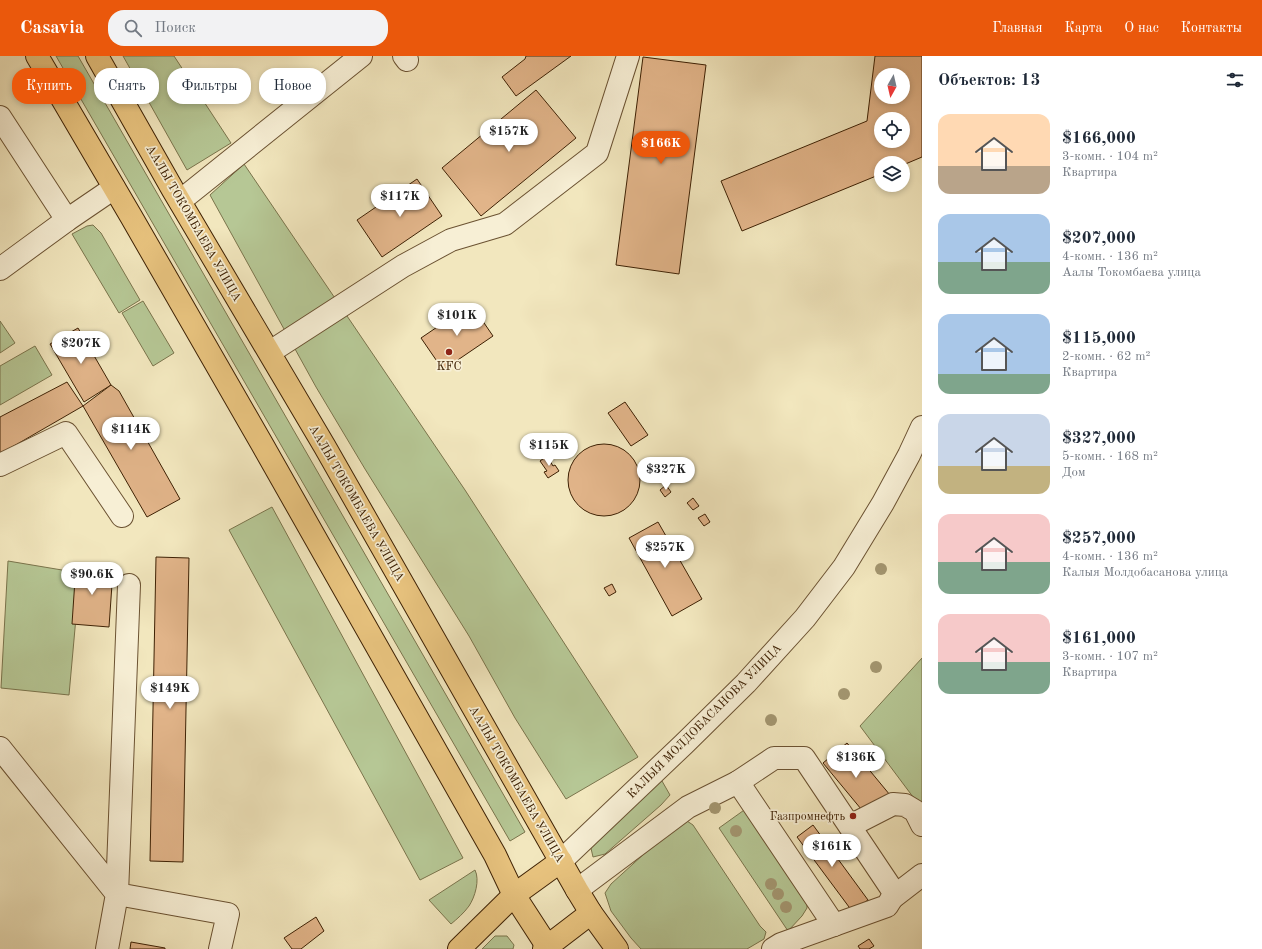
<!DOCTYPE html>
<html lang="ru">
<meta charset="utf-8">
<style>
body{margin:0;font-family:"Old Standard TT",serif;background:#f2f2f3;color:#1f2937;height:100vh;display:flex;flex-direction:column;font-size:15px;white-space:nowrap}
*{box-sizing:border-box;margin:0}
p{font-size:13px;color:#747a83}
.icon{flex:none;width:22px;height:22px;fill:none;stroke:currentColor;stroke-width:2;stroke-linecap:round;stroke-linejoin:round}
.map{position:relative;flex:1;overflow:hidden}
.side{display:flex;flex-direction:column;background:#fff;width:340px}
.side>*{flex:none}
.guide{position:absolute;left:12px;top:12px;width:380px;height:36px;display:flex;gap:8px}
.needle{width:26px;rotate:188deg}
.controls{position:absolute;left:874px;top:12px;display:grid;gap:8px}
.controls a{display:grid;place-items:center;width:36px;height:36px;border-radius:50%;background:#fff;box-shadow:0 2px 6px #0003;font-size:20px}
.price{position:absolute;translate:-50% -34px;padding:0 9px;border-radius:14px;background:#fff;color:#222;font-size:13px;line-height:26px;filter:drop-shadow(0 1px 2px #0008)}
.price::after{content:'';position:absolute;left:50%;top:24px;width:12px;height:9px;margin-left:-6px;background:inherit;clip-path:polygon(0 0,100% 0,50% 100%)}
.price.active{background:#ea580c;color:#fff}
ul{padding:0;list-style:none}
li{display:flex;align-items:center;gap:12px;height:100px;padding:0 16px}
li span{display:grid;place-items:center;flex:none;width:112px;height:80px;border-radius:12px;color:#555}
li>.icon{margin-inline-start:auto}
span .icon{width:48px;height:48px;fill:#fffc;stroke-width:1}
li b{font-size:17px}
h2{display:flex;justify-content:space-between;align-items:center;height:48px;padding:0 16px;font-size:17px}
.tag{padding:0 14px;border-radius:16px;background:#fff;box-shadow:0 2px 6px #0003;font-size:14px;line-height:36px}
.tag.active{background:#ea580c;color:#fff}
header{display:flex;align-items:center;gap:24px;box-sizing:border-box;height:56px;padding:0 20px;background:#ea580c;color:#fff}
header strong{font-size:19px}
nav{display:flex;gap:22px;margin-inline-start:auto;font-size:14px}
.search{width:280px;height:36px;background:#f2f2f3;display:flex;align-items:center;gap:10px;box-sizing:border-box;padding:0 14px;border-radius:16px;color:#747a83;font-size:15px}
main{display:flex;flex:1;min-height:0}
.map>svg:first-child{display:block}
.green{fill:#b6c795;stroke:#7a744c}
.building{fill:#e1b489;stroke:#3e2104;fill-rule:evenodd}
.lines{fill:none;stroke-linecap:round;stroke-linejoin:round}
.minor-casing{stroke:#6b5232;stroke-width:24}
.major-casing{stroke:#3e2104;stroke-width:24}
.minor{stroke:#f7efd5;stroke-width:22}
.major{stroke:#e9c47f;stroke-width:22}
.tree{fill:#a39670}
.poi-dot{fill:#8f2418;stroke:#f7efd5;stroke-width:1.5}
.labels{text-anchor:middle;stroke-width:3.5;stroke-linejoin:round;paint-order:stroke}
.street-label{font-size:12px;fill:#3e2104;stroke:#f7efd5}
.poi-label{font-size:12px;fill:#3e2104;stroke:#f7efd5}
</style>
<header>
<strong>Casavia</strong>
<div class="search"><svg class="icon" aria-label="search" viewBox="0 0 24 24"><circle cx="10" cy="10" r="6"/><path d="M15 15l6 6"/></svg>Поиск</div>
<nav><a>Главная</a><a>Карта</a><a>О нас</a><a>Контакты</a></nav>
</header>
<main>
<div class="map">
<svg width="922" height="893" viewBox="0 0 922 893">
<rect width="100%" height="100%" fill="#f2e7be"/>
<filter id="stains"><feTurbulence type="fractalNoise" baseFrequency=".005" numOctaves="4"/><feColorMatrix values="0 0 0 0 .2 0 0 0 0 .09 0 0 0 0 .02 0 0 0 .5 -.17"/></filter>
<radialGradient id="worn" r=".72"><stop offset=".6" stop-color="#630" stop-opacity="0"/><stop offset="1" stop-color="#630" stop-opacity=".3"/></radialGradient>
<g class="green">
<path d="M56 0H78L525 776 510 785Z"/>
<path d="M123 0H174L231 87 187 114Z"/>
<path d="M244 108 465 434 638 701 566 743 515 662 469 580 365 413 316 331 210 139Z"/>
<path d="M93 169 101 177 140 244 119 257 72 178 87 170Z"/>
<path d="M143 245 174 297 153 310 122 257Z"/>
<path d="M0 265 15 287 0 297Z"/>
<path d="M35 290 52 319 0 349V310Z"/>
<path d="M272 451 463 802 420 824 229 474Z"/>
<path d="M8 505 80 517 69 639 1 632Z"/>
<path d="M922 602V753L860 670Z"/>
<path d="M654 721 662 725 670 739 661 749 605 798 593 801 590 788Z"/>
<path d="M747 752 807 839V852L802 860 788 875 719 772Z"/>
<path d="M684 763 693 769 760 870 766 876 764 883 747 893H641L631 882 611 855 605 837 611 828 678 767Z"/>
<path d="M475 814C480 824 475 841 469 850 464 857 457 863 451 868L429 844Z"/>
<path d="M495 880H507L514 889 513 893H482Z"/>
</g>
<g class="building">
<path d="M526 0H571L516 40 502 21 525 3Z"/>
<path d="M875 0H922V101L903 109V107H881V118L742 175 721 125 867 65ZM881 19H903V41H881ZM881 63H903V85H881Z"/>
<path d="M643 1 706 9 679 218 616 209Z"/>
<path d="M536 34 576 82 481 160 442 112Z"/>
<path d="M417 123 442 160 382 201 357 164Z"/>
<path d="M471 248 493 280 443 314 421 282Z"/>
<path d="M78 272 111 329 84 346 50 288Z"/>
<path d="M67 326 83 350 0 398V361Z"/>
<path d="M111 329 119 335 180 443 147 461 83 350Z"/>
<path d="M625 346 648 379 631 390 608 357Z"/>
<circle cx="604" cy="424" r="36"/>
<path d="M547 400 553 410 555 409 559 415 548 422 544 416 547 415 540 405Z"/>
<path d="M666 429 671 436 665 441 660 434Z"/>
<path d="M693 442 699 450 693 454 687 447Z"/>
<path d="M705 458 710 466 704 470 698 462Z"/>
<path d="M658 466 702 543 672 560 629 482Z"/>
<path d="M156 501 189 502 183 806 150 805Z"/>
<path d="M76 509 113 514 109 571 72 568Z"/>
<path d="M612 528 616 536 609 540 604 532Z"/>
<path d="M847 687 890 739 866 759 823 707Z"/>
<path d="M813 769 868 844 852 855 797 781Z"/>
<path d="M316 861 324 875 301 893H292L284 882Z"/>
<path d="M869 883 874 890 869 893H860L858 890Z"/>
<path d="M131 886 165 892V893H130Z"/>
</g>
<g class="lines">
<defs>
<g id="minor">
<path d="M404 0 407 4"/>
<path d="M0 61 67 164"/>
<path d="M180 145 361 0"/>
<path d="M0 213 67 164 114 132"/>
<path d="M270 296 403 210 451 184 505 168 597 97 628 0"/>
<path d="M0 409 66 377 122 460"/>
<path d="M129 529 117 838 228 858 220 893"/>
<path d="M0 692 117 838 107 893"/>
<path d="M738 726 834 869"/>
<path d="M850 770 893 748 905 749 915 755 922 769"/>
<path d="M561 805 684 688 746 627 805 562 844 511 883 447 909 399 922 371"/>
<path d="M577 834 688 751 738 726 774 702H804L893 835 892 842 887 850 781 888 773 893"/>
<path d="M892 842 922 819"/>
</g>
<g id="major">
<path d="M37 0 132 162 262 388 495 799 514 839 549 893"/>
<path d="M97 0 173 134 325 391 577 834 591 857 617 893"/>
<path d="M459 893 514 839 561 805"/>
<path d="M544 893 591 857"/>
</g>
</defs>
<use href="#minor" class="minor-casing"/>
<use href="#major" class="major-casing"/>
<use href="#minor" class="minor"/>
<use href="#major" class="major"/>
</g>
<g class="tree">
<circle cx="881" cy="513" r="6"/>
<circle cx="876" cy="611" r="6"/>
<circle cx="844" cy="638" r="6"/>
<circle cx="771" cy="664" r="6"/>
<circle cx="715" cy="752" r="6"/>
<circle cx="736" cy="775" r="6"/>
<circle cx="771" cy="828" r="6"/>
<circle cx="778" cy="838" r="6"/>
<circle cx="786" cy="851" r="6"/>
</g>
<g class="poi-dot">
<circle cx="449" cy="296" r="4"/>
<circle cx="853" cy="760" r="4"/>
</g>
<g class="labels">
<g class="street-label">
<text transform="translate(194 167) rotate(60)" y="4">ААЛЫ ТОКОМБАЕВА УЛИЦА</text>
<text transform="translate(357 447) rotate(60)" y="4">ААЛЫ ТОКОМБАЕВА УЛИЦА</text>
<text transform="translate(704 665) rotate(-45)" y="4">КАЛЫЯ МОЛДОБАСАНОВА УЛИЦА</text>
<text transform="translate(517 728) rotate(60)" y="4">ААЛЫ ТОКОМБАЕВА УЛИЦА</text>
</g>
<g class="poi-label">
<text x="449" y="314">KFC</text>
<text x="845" y="764" text-anchor="end">Газпромнефть</text>
</g>
</g>
<rect width="100%" height="100%" filter="url(#stains)"/>
<rect width="100%" height="100%" fill="url(#worn)"/>
</svg>
<div class="controls">
<a><svg class="needle" viewBox="-14 -14 28 28"><path d="M0-13l5 13h-10z" fill="#e53935"/><path d="M0 13l5-13h-10z" fill="#747a83"/></svg></a>
<a><svg class="icon" aria-label="locate" viewBox="0 0 24 24"><circle cx="12" cy="12" r="6"/><path d="M12 2v4M12 18v4M2 12h4M18 12h4"/></svg></a>
<a><svg class="icon" aria-label="layers" viewBox="0 0 24 24"><path d="M12 4l9 5-9 5-9-5zM3 14l9 5 9-5"/></svg></a>
</div>
<b class="price" style="left:509px;top:97px">$157K</b>
<b class="price active" style="left:661px;top:109px">$166K</b>
<b class="price" style="left:400px;top:162px">$117K</b>
<b class="price" style="left:457px;top:281px">$101K</b>
<b class="price" style="left:81px;top:309px">$207K</b>
<b class="price" style="left:131px;top:395px">$114K</b>
<b class="price" style="left:549px;top:411px">$115K</b>
<b class="price" style="left:666px;top:435px">$327K</b>
<b class="price" style="left:665px;top:513px">$257K</b>
<b class="price" style="left:92px;top:540px">$90.6K</b>
<b class="price" style="left:170px;top:654px">$149K</b>
<b class="price" style="left:856px;top:723px">$136K</b>
<b class="price" style="left:832px;top:812px">$161K</b>
<div class="guide">
<a class="tag active">Купить</a>
<a class="tag">Снять</a>
<a class="tag">Фильтры</a>
<a class="tag">Новое</a>
</div>
</div>
<section class="side">
<h2>Объектов: 13<svg class="icon" aria-label="filters" viewBox="0 0 24 24"><path d="M4 7h16M4 17h16"/><circle cx="9" cy="7" r="2"/><circle cx="15" cy="17" r="2"/></svg></h2>
<ul>
<li><span style="background:linear-gradient(#ffd9b3 65%,#b9a48a 0)"><svg class="icon" aria-label="home" viewBox="0 0 24 24"><path d="M3 11l9-7 9 7M6 9v11h12V9"/></svg></span><div><b>$166,000</b><p>3-комн. · 104 m²</p><p>Квартира</p></div></li>
<li><span style="background:linear-gradient(#a9c7e8 60%,#7fa58c 0)"><svg class="icon" aria-label="home" viewBox="0 0 24 24"><path d="M3 11l9-7 9 7M6 9v11h12V9"/></svg></span><div><b>$207,000</b><p>4-комн. · 136 m²</p><p>Аалы Токомбаева улица</p></div></li>
<li><span style="background:linear-gradient(#a9c7e8 75%,#7fa58c 0)"><svg class="icon" aria-label="home" viewBox="0 0 24 24"><path d="M3 11l9-7 9 7M6 9v11h12V9"/></svg></span><div><b>$115,000</b><p>2-комн. · 62 m²</p><p>Квартира</p></div></li>
<li><span style="background:linear-gradient(#c9d6e8 65%,#c2b280 0)"><svg class="icon" aria-label="home" viewBox="0 0 24 24"><path d="M3 11l9-7 9 7M6 9v11h12V9"/></svg></span><div><b>$327,000</b><p>5-комн. · 168 m²</p><p>Дом</p></div></li>
<li><span style="background:linear-gradient(#f6c9c9 60%,#7fa58c 0)"><svg class="icon" aria-label="home" viewBox="0 0 24 24"><path d="M3 11l9-7 9 7M6 9v11h12V9"/></svg></span><div><b>$257,000</b><p>4-комн. · 136 m²</p><p>Калыя Молдобасанова улица</p></div></li>
<li><span style="background:linear-gradient(#f6c9c9 60%,#7fa58c 0)"><svg class="icon" aria-label="home" viewBox="0 0 24 24"><path d="M3 11l9-7 9 7M6 9v11h12V9"/></svg></span><div><b>$161,000</b><p>3-комн. · 107 m²</p><p>Квартира</p></div></li>
</ul>
</section>
</main>
